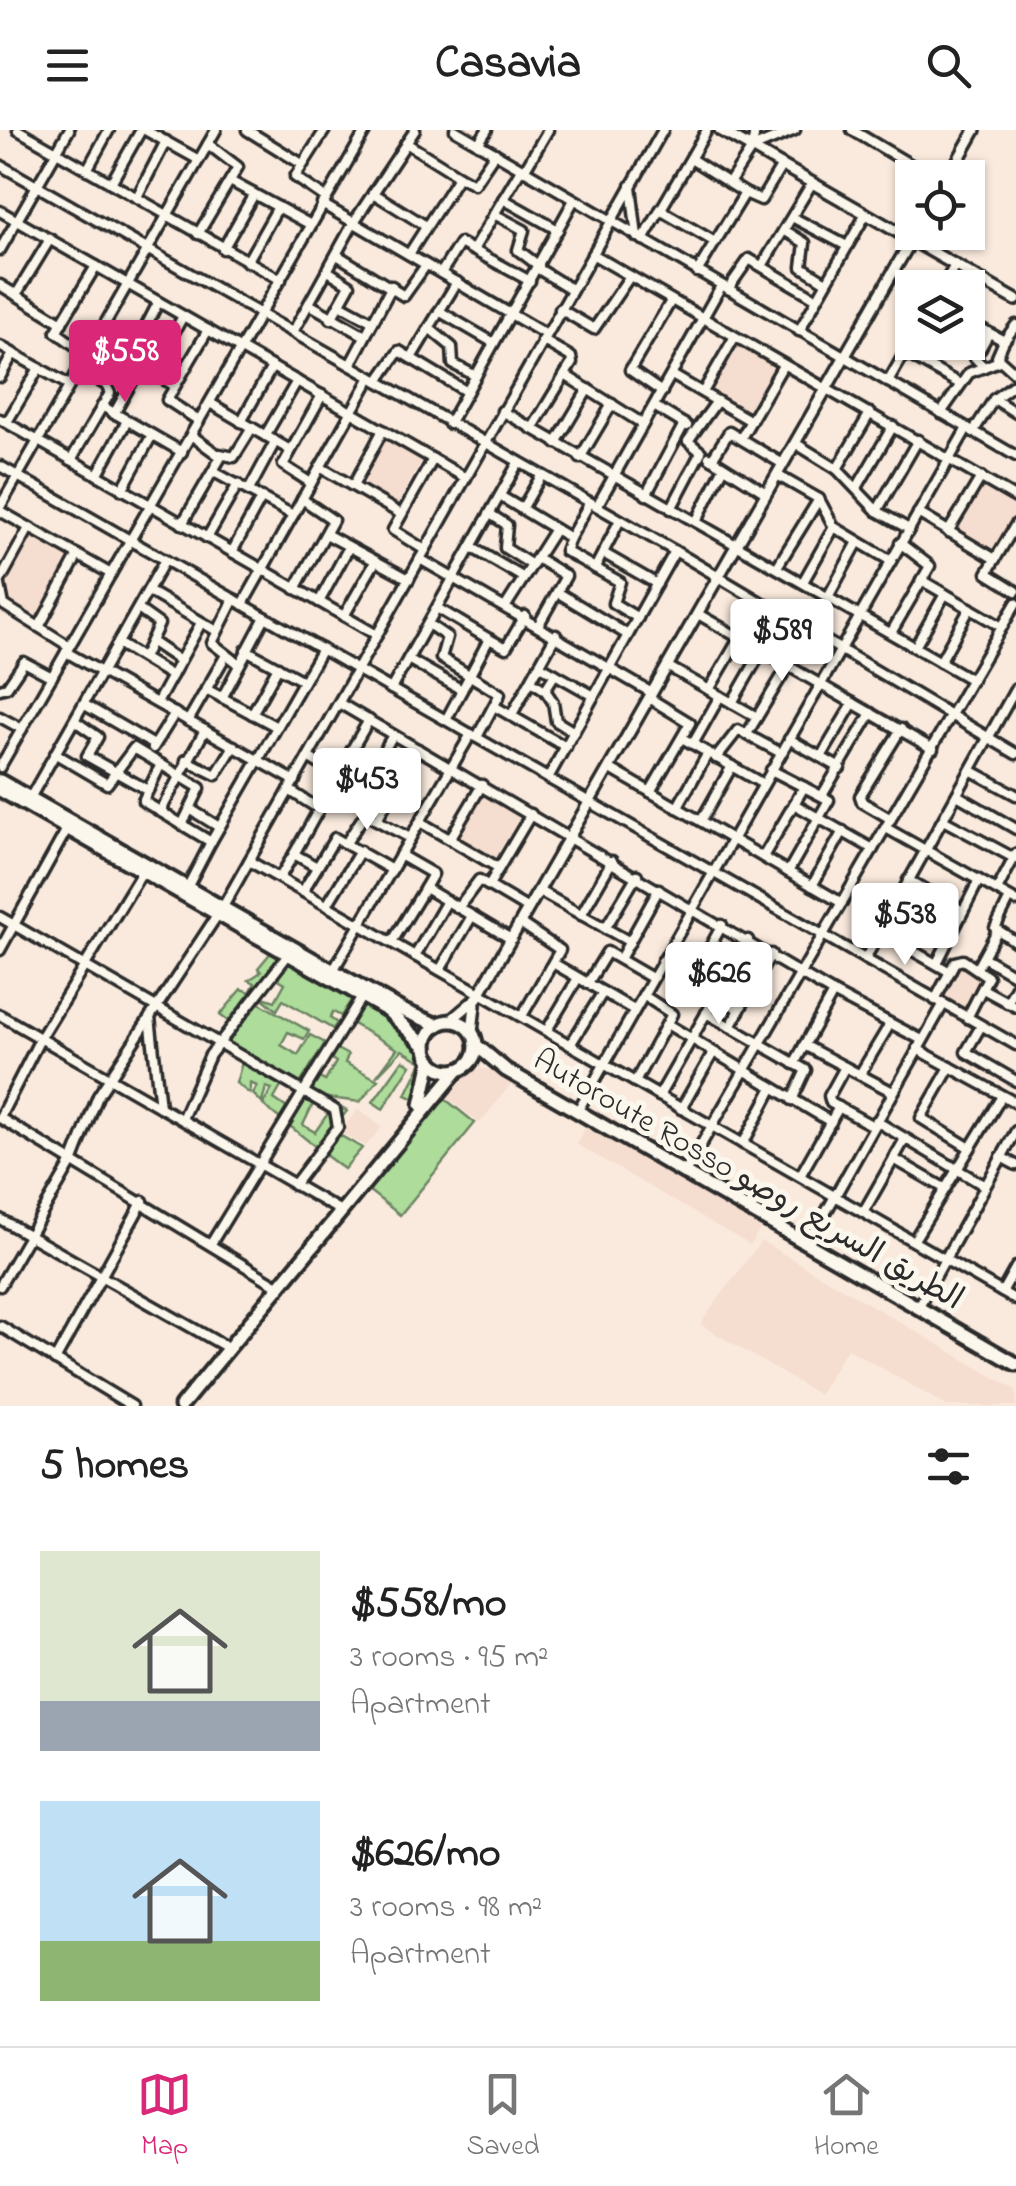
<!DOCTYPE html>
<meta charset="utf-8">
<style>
body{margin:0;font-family:"Indie Flower","Playpen Sans Arabic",sans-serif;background:#f2f2f2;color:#222;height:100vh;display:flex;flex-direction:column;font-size:38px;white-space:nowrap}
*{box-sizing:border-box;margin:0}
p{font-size:32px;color:#767676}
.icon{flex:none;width:55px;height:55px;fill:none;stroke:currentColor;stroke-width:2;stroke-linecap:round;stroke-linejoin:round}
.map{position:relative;height:1276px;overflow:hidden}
.panel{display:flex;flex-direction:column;background:#fff;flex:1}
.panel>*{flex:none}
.controls{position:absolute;left:895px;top:30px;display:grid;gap:20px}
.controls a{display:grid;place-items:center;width:90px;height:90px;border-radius:0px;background:#fff;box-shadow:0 2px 8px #0004;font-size:50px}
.price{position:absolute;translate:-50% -85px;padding:0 22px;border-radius:10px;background:#fff;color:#222;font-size:32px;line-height:65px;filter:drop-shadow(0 2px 5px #0008)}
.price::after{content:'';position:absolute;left:50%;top:60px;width:30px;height:22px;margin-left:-15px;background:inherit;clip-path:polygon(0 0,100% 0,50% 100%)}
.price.current{background:#db2777;color:#fff}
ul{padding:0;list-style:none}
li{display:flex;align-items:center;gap:30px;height:250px;padding:0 40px}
li span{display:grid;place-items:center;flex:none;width:280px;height:200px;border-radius:0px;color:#555}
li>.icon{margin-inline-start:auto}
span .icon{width:120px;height:120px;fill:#fffc;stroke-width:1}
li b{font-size:42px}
h2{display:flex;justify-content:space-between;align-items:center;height:120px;padding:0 40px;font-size:42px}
header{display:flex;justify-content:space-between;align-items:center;height:130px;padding:0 40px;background:#fff;font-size:45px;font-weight:700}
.menu{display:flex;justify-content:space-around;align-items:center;height:140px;border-top:2px solid #e0e0e0;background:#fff;font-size:28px;color:#767676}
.menu a{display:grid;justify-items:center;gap:5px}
.menu .current{color:#db2777}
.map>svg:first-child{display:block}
.built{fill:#f5ddcf}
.green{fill:#addc9b;stroke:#6c8463;stroke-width:2.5}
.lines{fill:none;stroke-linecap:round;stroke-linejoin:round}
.minor-casing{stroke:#2b2b2b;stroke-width:15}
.tertiary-casing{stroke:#2b2b2b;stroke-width:16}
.primary-casing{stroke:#2b2b2b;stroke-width:19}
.trunk-casing{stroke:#2b2b2b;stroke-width:19}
.minor{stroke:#fbf7ec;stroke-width:8}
.tertiary{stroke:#fbf7ec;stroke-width:9}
.primary{stroke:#fbf7ec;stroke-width:11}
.trunk{stroke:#fbf7ec;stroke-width:11}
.labels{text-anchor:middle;stroke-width:10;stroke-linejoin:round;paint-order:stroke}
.street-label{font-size:32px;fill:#2b2b2b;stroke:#fbf7ec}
</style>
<header><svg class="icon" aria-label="menu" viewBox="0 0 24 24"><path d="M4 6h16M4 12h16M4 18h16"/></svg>Casavia<svg class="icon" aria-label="search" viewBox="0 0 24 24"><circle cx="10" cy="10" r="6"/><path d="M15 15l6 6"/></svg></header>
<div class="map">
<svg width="1016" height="1276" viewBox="0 0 1016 1276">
<rect width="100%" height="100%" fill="#faeadd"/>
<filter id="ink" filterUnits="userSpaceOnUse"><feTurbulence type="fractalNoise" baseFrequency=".01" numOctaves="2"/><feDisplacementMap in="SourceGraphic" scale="20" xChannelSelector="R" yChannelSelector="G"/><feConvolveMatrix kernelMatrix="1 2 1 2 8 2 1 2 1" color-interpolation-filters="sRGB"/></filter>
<g filter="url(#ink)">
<g class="built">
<path d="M737 211 781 237 752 286 709 260Z"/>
<path d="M382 306 423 329 397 376 354 355Z"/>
<path d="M982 349 1016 368V395L999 427 955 399Z"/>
<path d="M30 400 72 424 36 492 5 472 8 463 2 451Z"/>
<path d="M481 662 521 684 494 731 454 706Z"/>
<path d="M960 832 985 846 967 880 941 866Z"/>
<path d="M467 938 487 939 515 949 480 993 440 962Z"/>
<path d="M358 979 382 997 366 1016 340 1002Z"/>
<path d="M588 994 764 1093 750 1115 576 1014Z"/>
<path d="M761 1111 1016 1260V1276H947L847 1218 819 1265 700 1194Z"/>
</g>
<g class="green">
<path d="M273 820 282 828 229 892 220 885 242 859 250 862 255 853 249 850 261 842 258 838Z"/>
<path d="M288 829 354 866 341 886 333 882 330 888 337 893 333 899 283 870 277 880 260 866 275 871 285 853 277 848Z"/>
<path d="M360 868C381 883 426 903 427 932 428 944 422 959 419 971L406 965 422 932 402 920 376 947 397 919 346 890Z"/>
<path d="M256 871 309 901 304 909 288 902 281 915 298 925 310 905 325 913 300 954 223 911Z"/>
<path d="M331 916 348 925 345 933 378 950 360 972 321 967 305 958 314 945 325 951 336 932 326 925Z"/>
<path d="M243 929 297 959 295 962 282 955 274 969 287 978 280 989 263 975 272 959 266 957 262 973 253 964 257 956 250 953V964L236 953Z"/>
<path d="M403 930 411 935 383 979 373 972Z"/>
<path d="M302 962 315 970 303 995 315 1002 329 982 335 984 341 978 347 981 317 1018 285 992Z"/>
<path d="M439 964 475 993 400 1085 363 1056Z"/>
<path d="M336 1003 362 1018 344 1039 320 1021Z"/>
</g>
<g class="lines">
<defs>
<g id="minor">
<path d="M18 0 281 150"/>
<path d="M145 0 199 30"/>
<path d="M247 0 302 34"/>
<path d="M325 0 295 47 326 68"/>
<path d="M455 0 1016 326"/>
<path d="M852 0 933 48"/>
<path d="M406 13 459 46 409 124"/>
<path d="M478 14 487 0"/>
<path d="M752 18 795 0"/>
<path d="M691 29 745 63"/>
<path d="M0 35 675 421 1016 624"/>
<path d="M87 40 109 0"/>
<path d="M524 41 548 0"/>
<path d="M459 46 474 54 495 23"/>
<path d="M230 51 311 95"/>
<path d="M111 53 141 0"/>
<path d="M729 53 752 18 755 0"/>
<path d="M631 56 637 107"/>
<path d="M373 63 426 96"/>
<path d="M137 67 166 11"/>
<path d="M503 69 558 100"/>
<path d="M322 74 545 204"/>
<path d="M660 80 715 112"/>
<path d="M0 81 466 348"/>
<path d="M494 84 524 100 518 120 539 136"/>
<path d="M792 87 847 116"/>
<path d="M784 100 805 113 802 137 826 152"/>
<path d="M198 104 238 37 208 14"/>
<path d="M643 110 707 0"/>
<path d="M223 119 254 64"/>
<path d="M0 120 69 0"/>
<path d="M473 120 521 39"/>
<path d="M592 124 1016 368"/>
<path d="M337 125 404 166 426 135"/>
<path d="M247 132 278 77"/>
<path d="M762 136 812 53"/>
<path d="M537 138 571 159"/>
<path d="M328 141 350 155 331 189"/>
<path d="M697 142 745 63 761 70 782 35"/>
<path d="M441 143 460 113 530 151"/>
<path d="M0 155 62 193"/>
<path d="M942 158 955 135"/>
<path d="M728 159 749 129 817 169"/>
<path d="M16 165 50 109"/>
<path d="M309 174 365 206"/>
<path d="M340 174 373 192"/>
<path d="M560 179 594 199 630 146"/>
<path d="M439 181 494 213"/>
<path d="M968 191 1004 211 1016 195"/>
<path d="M429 198 452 217 453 234 476 246"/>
<path d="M799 201 866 84"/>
<path d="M293 202 354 92 415 0"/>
<path d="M96 208 175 256"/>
<path d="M1004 211 997 227 1016 244"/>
<path d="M0 216 69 255"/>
<path d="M905 223 960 254"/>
<path d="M87 224 56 202 96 136"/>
<path d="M411 228 457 152"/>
<path d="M129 229 158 173"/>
<path d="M350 235 392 156"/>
<path d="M984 237 975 228 989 203"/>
<path d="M152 243 183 186"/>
<path d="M565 245 643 294"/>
<path d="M672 245 751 291"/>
<path d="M0 247 13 224"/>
<path d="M378 251 399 221 467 262"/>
<path d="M888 252 912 210"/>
<path d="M662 262 630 240 671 171"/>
<path d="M703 262 734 208"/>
<path d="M994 269 1016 283"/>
<path d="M210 273 290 320"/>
<path d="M102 276 182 322"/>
<path d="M654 276 687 296"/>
<path d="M502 281 972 550"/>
<path d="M941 283 969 243 999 231"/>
<path d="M114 284 141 236"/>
<path d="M0 289 377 505"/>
<path d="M199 291 167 270 208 200"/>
<path d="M7 292 39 238"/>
<path d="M241 292 272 237"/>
<path d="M449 294 574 70"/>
<path d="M532 299 572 233 571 227 542 210"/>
<path d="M973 302 994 269 1016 253"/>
<path d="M265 306 297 251"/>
<path d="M741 308 782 237"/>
<path d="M556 313 588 259"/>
<path d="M795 313 837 339 870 283"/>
<path d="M220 324 234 327 252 298"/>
<path d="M709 327 766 363"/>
<path d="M580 328 612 274"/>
<path d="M712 329 729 302 783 334"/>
<path d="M71 330 110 263 106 255 78 239"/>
<path d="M0 336 1016 915"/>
<path d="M320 337 401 384"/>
<path d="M837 339 877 381 909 399"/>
<path d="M214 342 293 385"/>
<path d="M97 345 127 291"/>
<path d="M777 345 819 369 834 397 891 431"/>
<path d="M311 353 283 335 322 265"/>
<path d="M353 356 383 300"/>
<path d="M858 356 893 296"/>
<path d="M122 360 152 305"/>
<path d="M249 360 275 312"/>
<path d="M646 365 684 294"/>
<path d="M500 366 570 408 590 372"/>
<path d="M597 376 721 156"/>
<path d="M0 377 216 0"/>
<path d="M522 379 541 346"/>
<path d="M671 379 701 322 688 311 717 271"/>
<path d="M0 381 111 444"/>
<path d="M877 381 918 310"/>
<path d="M918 383 995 429"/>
<path d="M490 384 507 395 505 418 532 435"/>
<path d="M696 392 724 337"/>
<path d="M182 394 221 327 191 305"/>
<path d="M1016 394 987 443 1016 461"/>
<path d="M948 402 981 347"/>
<path d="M326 404 409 449"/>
<path d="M207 408 238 354"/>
<path d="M570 408 565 421 595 438 620 390"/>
<path d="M471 417 524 448"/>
<path d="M425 420 393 400 433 329"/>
<path d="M232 422 262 367"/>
<path d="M603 423 657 454"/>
<path d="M537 428 566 446 539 494"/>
<path d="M420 429 652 563"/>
<path d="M777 437 819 369"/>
<path d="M595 438 620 452 613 473 638 488"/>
<path d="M921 450 1002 497"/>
<path d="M0 451 29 398"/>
<path d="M803 452 834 397"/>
<path d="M0 455 4 475 69 516"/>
<path d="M295 459 333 390 302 369"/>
<path d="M148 461 217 501"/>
<path d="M557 462 628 505"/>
<path d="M828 467 858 412"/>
<path d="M234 469 212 513 239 534"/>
<path d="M319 472 349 417"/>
<path d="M243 474 371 247"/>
<path d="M506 476 555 399"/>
<path d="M437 478 489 509 462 560"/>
<path d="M138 479 159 494 143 528"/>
<path d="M698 484 762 521 732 573"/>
<path d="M344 486 375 432"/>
<path d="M428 494 447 507 441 528 500 564 477 607"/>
<path d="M39 497 78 425"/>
<path d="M891 503 930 436 900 413"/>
<path d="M489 509 506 518 525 486"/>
<path d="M152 512 180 531"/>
<path d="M119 514 172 546"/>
<path d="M915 517 945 464"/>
<path d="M246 520 303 551"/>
<path d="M762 521 933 619"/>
<path d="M66 522 295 651"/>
<path d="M408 529 462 560 446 590"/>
<path d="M940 532 970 478"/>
<path d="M539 535 594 566"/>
<path d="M667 536 757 587"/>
<path d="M531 551 545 560 555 544"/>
<path d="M0 559 7 557 24 532 52 547"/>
<path d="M206 559 277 597"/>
<path d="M391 559 518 333"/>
<path d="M545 560 553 572 556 591 574 602"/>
<path d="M709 560 740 507"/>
<path d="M222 568 265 487"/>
<path d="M649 568 690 593 650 662"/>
<path d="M157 573 201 493"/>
<path d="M339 573 833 863 922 910"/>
<path d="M85 575 154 615"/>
<path d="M494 576 566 617"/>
<path d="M252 584 278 537"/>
<path d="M511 586 556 505"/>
<path d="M0 587 22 599"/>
<path d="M75 591 98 607 87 626 146 659"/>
<path d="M188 591 226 525"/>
<path d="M747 604 788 536"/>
<path d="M682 608 763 654"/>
<path d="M789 609 840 638"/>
<path d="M693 614 720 566"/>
<path d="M153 618 175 583"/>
<path d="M56 624 107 654 134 618 200 658 182 695"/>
<path d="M308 627 361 660 393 605"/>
<path d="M821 627 853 573"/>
<path d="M716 628 738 600 781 623"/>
<path d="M186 630 216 645 234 616"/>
<path d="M161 634 143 671 211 712 322 519"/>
<path d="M0 637 366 0"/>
<path d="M609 638 842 773"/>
<path d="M771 640 829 670 788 742"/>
<path d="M972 641 1016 665"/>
<path d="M337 645 369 590"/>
<path d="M548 648 675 421"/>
<path d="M289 660 319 679 294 724 317 737"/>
<path d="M361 660 386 674"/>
<path d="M823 664 871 583"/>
<path d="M957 665 1016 699"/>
<path d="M30 668 165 430"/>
<path d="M794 674 873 719"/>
<path d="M677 678 708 623"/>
<path d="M190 679 219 697"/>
<path d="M160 682 205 600"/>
<path d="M377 689 418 619"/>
<path d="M891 689 862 672 860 666 901 599"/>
<path d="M943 690 1014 728"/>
<path d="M701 691 732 636"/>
<path d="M420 692 499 738"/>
<path d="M886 698 1016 771"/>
<path d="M450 709 482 655"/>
<path d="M346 713 365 684 410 708"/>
<path d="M400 725 433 744 425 758 511 809"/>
<path d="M763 727 804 657"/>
<path d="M249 731 1016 1170"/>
<path d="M280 747 294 724"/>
<path d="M908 750 963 781"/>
<path d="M489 755 531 684"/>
<path d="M188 756 211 712"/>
<path d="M812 756 843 701"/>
<path d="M997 760 1016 724"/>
<path d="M303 761 335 708 392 740"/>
<path d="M539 761 630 812"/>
<path d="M1010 768 995 798 1016 812"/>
<path d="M327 775 360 721"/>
<path d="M894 776 950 806"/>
<path d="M458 778 479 750 528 779"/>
<path d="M581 785 612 731"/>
<path d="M0 787 335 980 338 997 294 1055"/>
<path d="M520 793 560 820 522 886"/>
<path d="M605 799 637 745"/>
<path d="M880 802 950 842"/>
<path d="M392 812 425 758"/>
<path d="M0 820 67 699"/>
<path d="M415 826 447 771"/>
<path d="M983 827 1016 846"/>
<path d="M620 829 659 759"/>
<path d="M865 829 1016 558"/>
<path d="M662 831 740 880"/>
<path d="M553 833 634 880"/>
<path d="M937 833 979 750"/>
<path d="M977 838 997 801"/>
<path d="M334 839 471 604"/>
<path d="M440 840 472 786"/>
<path d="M692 850 722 795"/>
<path d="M588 853 607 822 652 848"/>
<path d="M983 859 1016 877"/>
<path d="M935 870 955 832 963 830 988 847 967 888"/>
<path d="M1007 873 1016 857"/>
<path d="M706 883 806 940 792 970"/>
<path d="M0 885 339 1080"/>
<path d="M150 887 160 977"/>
<path d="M667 894 831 992"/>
<path d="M981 896 966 922 1016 951"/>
<path d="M730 897 771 824"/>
<path d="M547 900 578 848"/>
<path d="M570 915 603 862"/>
<path d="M804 915 845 937"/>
<path d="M917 919 1016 973"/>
<path d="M794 934 833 863"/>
<path d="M950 937 921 988 970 1018"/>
<path d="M860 944 890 894"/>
<path d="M635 952 672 884 643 865"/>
<path d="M659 966 748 810"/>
<path d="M681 979 713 923"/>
<path d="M577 982 967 298"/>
<path d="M0 987 40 909 142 742"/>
<path d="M0 988 278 1156"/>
<path d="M182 989 210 925 288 825"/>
<path d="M876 991 985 1056"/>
<path d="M873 996 831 973 829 966 845 937 893 962"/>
<path d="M743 1014 772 959"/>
<path d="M1001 1027 1016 1035"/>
<path d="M894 1029 944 1058"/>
<path d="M684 1044 1016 473"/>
<path d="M800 1046 839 977"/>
<path d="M864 1081 905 1009"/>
<path d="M0 1089 228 1218"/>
<path d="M914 1110 1002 966"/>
<path d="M212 1112 362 866"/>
<path d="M808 1114 943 875"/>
<path d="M0 1156 73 1030 98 966 224 775 663 0"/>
<path d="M1002 1162 1016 1137"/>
<path d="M919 1176 1016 1001"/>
<path d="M0 1196 132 1276"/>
<path d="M55 1230 143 1071"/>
</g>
<g id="tertiary">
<path d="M720 0 1016 170"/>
<path d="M948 48 975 0"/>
<path d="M450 891 477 868 916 102"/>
<path d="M472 902 475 875"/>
</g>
<g id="primary">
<path d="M421 975 431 930"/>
<path d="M181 1276 458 940"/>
</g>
<g id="trunk">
<path d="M0 651 404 881 438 895"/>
<path d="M0 660 388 881 426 917"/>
<circle cx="451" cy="916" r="25"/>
<path d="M476 915 506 940 1016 1234"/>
</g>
</defs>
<use href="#minor" class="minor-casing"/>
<use href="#tertiary" class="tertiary-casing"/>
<use href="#primary" class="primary-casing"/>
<use href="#trunk" class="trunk-casing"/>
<use href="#minor" class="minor"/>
<use href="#tertiary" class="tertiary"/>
<use href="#primary" class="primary"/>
<use href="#trunk" class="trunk"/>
</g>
</g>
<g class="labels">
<g class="street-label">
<text transform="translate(749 1048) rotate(30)" y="11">Autoroute Rosso الطريق السريع روصو</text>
</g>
</g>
</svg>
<div class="controls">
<a><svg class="icon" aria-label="locate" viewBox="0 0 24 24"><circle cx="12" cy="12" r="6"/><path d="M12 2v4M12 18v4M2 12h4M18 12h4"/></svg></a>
<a><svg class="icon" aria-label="layers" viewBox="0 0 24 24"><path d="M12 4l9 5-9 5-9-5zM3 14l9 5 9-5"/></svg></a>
</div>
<b class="price current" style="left:125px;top:275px">$558</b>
<b class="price" style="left:782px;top:554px">$589</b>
<b class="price" style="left:367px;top:703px">$453</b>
<b class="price" style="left:905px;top:838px">$538</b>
<b class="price" style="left:719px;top:897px">$626</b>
</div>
<section class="panel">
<h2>5 homes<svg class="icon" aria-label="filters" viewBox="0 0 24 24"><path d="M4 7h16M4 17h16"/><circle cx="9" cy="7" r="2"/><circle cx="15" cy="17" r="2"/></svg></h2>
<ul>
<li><span style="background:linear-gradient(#dfe7d0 75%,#9aa5b1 0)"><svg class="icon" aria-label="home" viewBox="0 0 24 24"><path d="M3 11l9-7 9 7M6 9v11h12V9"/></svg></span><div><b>$558/mo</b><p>3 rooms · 95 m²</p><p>Apartment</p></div></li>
<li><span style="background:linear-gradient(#bfe0f5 70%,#8fb573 0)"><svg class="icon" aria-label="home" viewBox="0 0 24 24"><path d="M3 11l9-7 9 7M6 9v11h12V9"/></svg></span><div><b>$626/mo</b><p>3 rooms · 98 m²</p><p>Apartment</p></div></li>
</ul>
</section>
<nav class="menu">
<a class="current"><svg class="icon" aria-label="map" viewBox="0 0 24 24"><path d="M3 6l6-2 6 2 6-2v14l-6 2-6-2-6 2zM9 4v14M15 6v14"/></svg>Map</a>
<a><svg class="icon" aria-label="saved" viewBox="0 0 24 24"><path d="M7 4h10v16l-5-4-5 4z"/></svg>Saved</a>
<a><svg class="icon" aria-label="home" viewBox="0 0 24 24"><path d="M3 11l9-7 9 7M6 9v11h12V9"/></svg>Home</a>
</nav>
